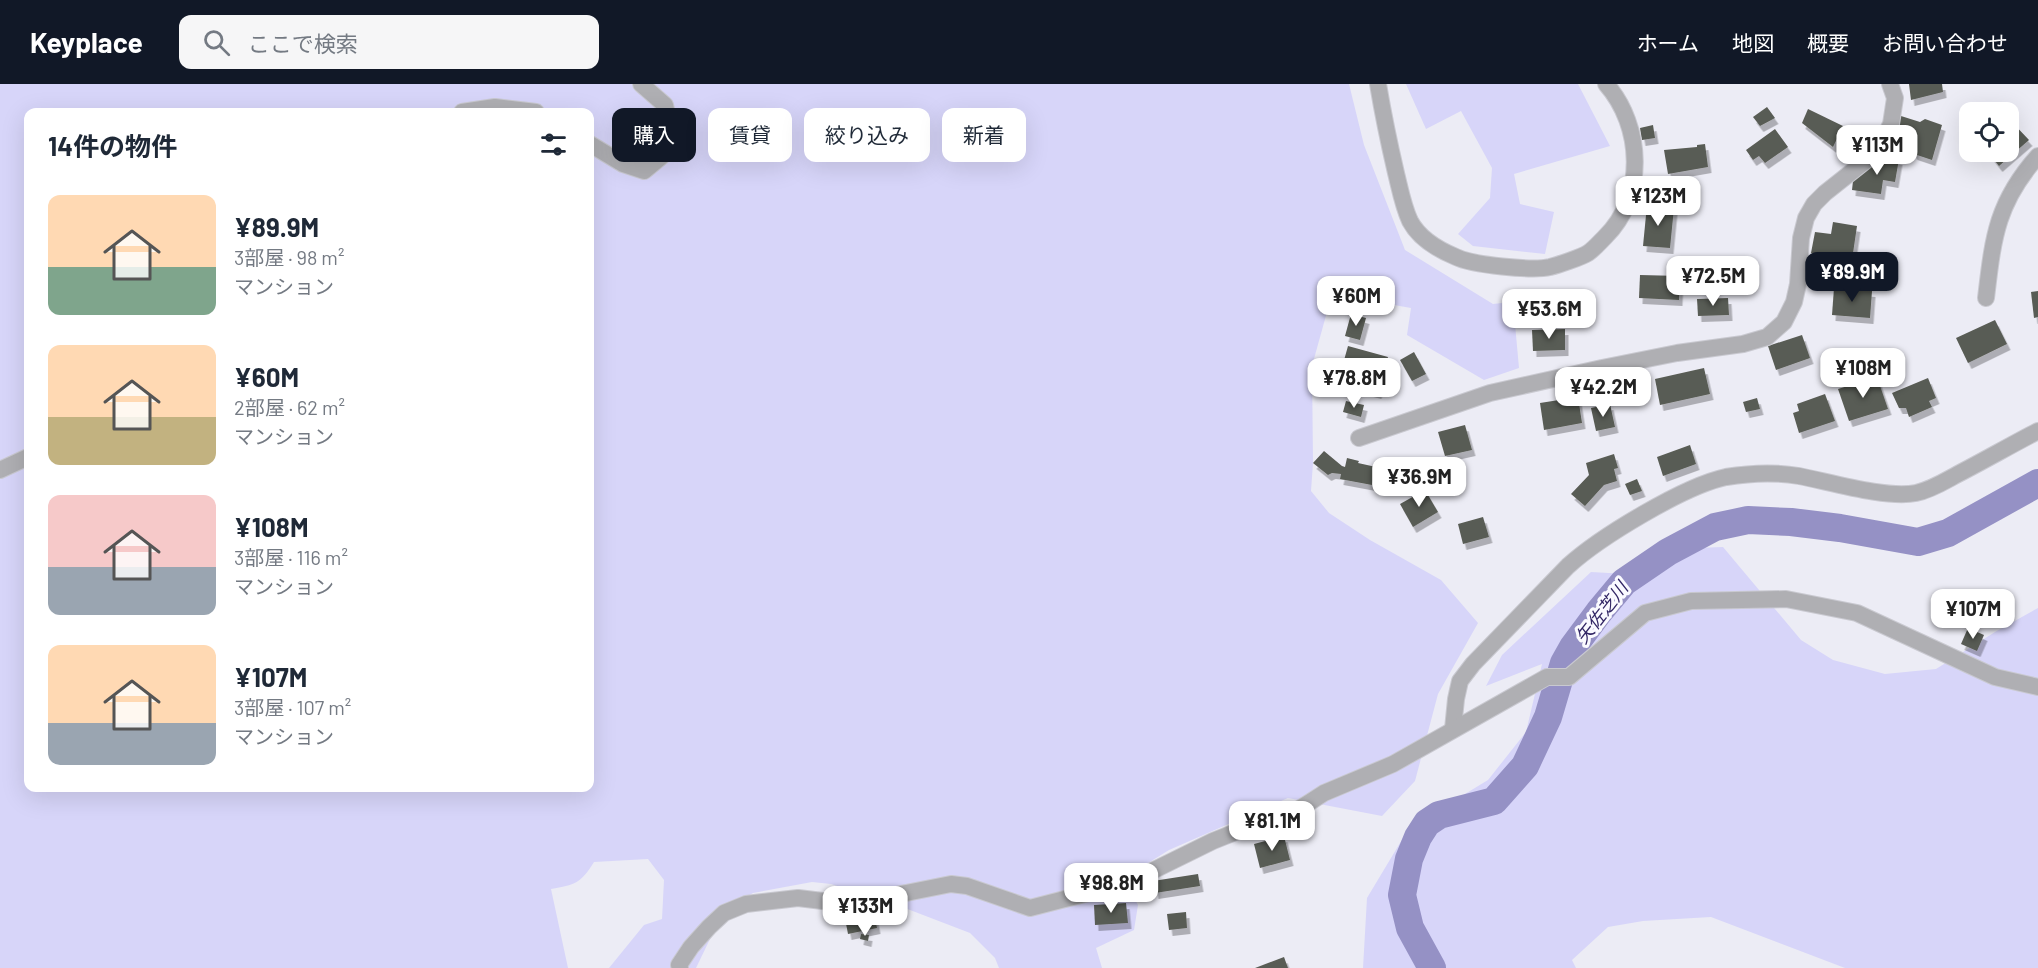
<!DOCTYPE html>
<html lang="ja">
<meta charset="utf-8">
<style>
body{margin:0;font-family:Barlow,"Noto Sans JP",sans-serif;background:#f6f6f7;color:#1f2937;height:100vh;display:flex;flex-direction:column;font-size:22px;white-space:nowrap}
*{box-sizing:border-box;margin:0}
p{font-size:20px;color:#747a83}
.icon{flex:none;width:33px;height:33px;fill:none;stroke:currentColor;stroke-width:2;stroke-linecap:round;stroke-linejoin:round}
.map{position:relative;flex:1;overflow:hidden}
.drawer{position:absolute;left:24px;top:24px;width:570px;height:684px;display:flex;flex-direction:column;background:#fff;border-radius:12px;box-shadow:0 6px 24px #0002}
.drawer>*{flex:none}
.guide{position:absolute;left:612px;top:24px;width:570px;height:54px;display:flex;gap:12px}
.fabs{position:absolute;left:1959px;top:18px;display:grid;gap:12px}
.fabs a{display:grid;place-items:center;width:60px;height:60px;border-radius:12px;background:#fff;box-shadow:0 6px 24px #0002;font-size:30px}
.price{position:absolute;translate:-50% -51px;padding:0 14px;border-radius:12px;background:#fff;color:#222;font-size:20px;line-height:39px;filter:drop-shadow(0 2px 3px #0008)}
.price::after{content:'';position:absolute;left:50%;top:36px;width:18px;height:14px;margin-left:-9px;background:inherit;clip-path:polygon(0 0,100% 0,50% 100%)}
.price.selected{background:#111827;color:#fff}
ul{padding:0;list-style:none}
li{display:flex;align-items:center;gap:18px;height:150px;padding:0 24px}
li span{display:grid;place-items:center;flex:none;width:168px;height:120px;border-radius:12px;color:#555}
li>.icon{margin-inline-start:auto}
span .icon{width:72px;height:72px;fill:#fffc;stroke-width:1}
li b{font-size:26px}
h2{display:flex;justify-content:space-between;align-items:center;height:72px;padding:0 24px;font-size:26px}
.pill{padding:0 21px;border-radius:12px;background:#fff;box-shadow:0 6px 24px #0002;font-size:21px;line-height:54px}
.pill.selected{background:#111827;color:#fff}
header{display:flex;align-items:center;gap:36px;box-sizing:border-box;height:84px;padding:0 30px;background:#111827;color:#fff}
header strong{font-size:28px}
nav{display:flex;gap:33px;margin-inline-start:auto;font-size:21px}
.search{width:420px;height:54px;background:#f6f6f7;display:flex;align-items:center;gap:15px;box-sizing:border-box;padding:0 21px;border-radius:12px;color:#747a83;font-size:22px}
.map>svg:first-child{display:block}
.green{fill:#d7d5f9;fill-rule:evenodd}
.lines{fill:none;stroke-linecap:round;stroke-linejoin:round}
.river{stroke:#9591c5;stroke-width:28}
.building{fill:#595c54;filter:url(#shadow)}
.minor-casing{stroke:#c9c9d0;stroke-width:18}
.minor{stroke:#afafb3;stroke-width:16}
.labels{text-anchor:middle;stroke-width:6;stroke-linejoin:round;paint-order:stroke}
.water-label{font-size:18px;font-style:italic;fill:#322665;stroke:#fafaff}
</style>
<header>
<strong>Keyplace</strong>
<div class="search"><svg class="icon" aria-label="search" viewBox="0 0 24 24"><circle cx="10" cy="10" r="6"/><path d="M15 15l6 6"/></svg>ここで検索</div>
<nav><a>ホーム</a><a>地図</a><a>概要</a><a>お問い合わせ</a></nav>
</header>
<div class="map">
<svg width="2038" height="884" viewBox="0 0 2038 884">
<defs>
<filter id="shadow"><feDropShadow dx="3.5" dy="6" stdDeviation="0" flood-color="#0004"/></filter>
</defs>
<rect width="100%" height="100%" fill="#ececf5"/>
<g class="green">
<path d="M0 0H1349L1364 61 1405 166 1493 220 1571 211 1570 233 1515 240 1519 284 1484 296 1407 251 1411 224 1332 210 1312 282 1313 379 1311 407 1329 429 1370 456 1441 496 1478 539 1438 610 1415 697 1382 732 1288 714 1169 766 1124 794 1138 821 1134 846 1096 864 1102 884H999L995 874 970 849 897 821 831 800 812 798 753 809 724 826 696 884H609L644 841 662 835 664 796 648 775 594 778C581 799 575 801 551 805L568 884H0ZM28 28H590V704H28Z"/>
<path d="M1406 0H1578L1610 62 1514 90 1520 120 1554 128 1545 170 1473 162 1458 150 1490 114 1492 84 1461 27 1426 45Z"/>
<path d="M1723 463 1801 556 1833 576 1885 590 1936 585 1995 548 2038 524V884H1845L1711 833 1643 837 1608 843 1572 876 1576 884H1363L1367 814 1409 744 1488 696 1526 648 1542 580 1486 602 1502 571 1591 488 1644 491 1696 464Z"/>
</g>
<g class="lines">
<path class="river" d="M1432 884 1410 844 1402 811 1409 775 1418 753 1427 739 1439 731 1494 717 1525 682 1548 633 1564 579 1573 563 1599 528 1624 498 1668 468 1715 443 1748 436 1791 438 1840 444 1918 458 1948 449 2038 399"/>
</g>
<g class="building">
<path d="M1909 0H1942L1943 8 1911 16Z"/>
<path d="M1767 23 1775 34 1760 42 1753 33Z"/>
<path d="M1808 25 1843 42 1833 63 1802 39Z"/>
<path d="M1901 32 1920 38 1925 35 1942 41 1932 76 1914 70 1909 62 1908 57 1894 53Z"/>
<path d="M2011 37 2029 56 1999 82 1988 68H2008V39Z"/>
<path d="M1653 41 1655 54 1642 56 1640 44Z"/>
<path d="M1775 45 1788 63 1765 79 1759 72 1753 76 1746 66Z"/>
<path d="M1705 60 1708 83 1668 90 1664 66 1697 63V61Z"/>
<path d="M1884 72 1899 75 1895 98 1883 96 1881 110 1852 106 1853 97Z"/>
<path d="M1647 121 1674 124 1670 164 1643 162Z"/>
<path d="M1833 138 1857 142 1852 176 1811 169 1815 148 1831 150Z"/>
<path d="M1640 191 1680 192 1679 216 1639 214Z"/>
<path d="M1834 204 1872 207 1870 234 1832 231Z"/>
<path d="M2038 207V233L2034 234 2031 208Z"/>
<path d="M1728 214 1729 231 1698 232 1697 215Z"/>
<path d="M1351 230 1366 234 1360 256 1345 252Z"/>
<path d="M1995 236 2007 260 1968 279 1956 254Z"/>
<path d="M1565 245V266L1533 267 1532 246Z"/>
<path d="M1802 251 1810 274 1776 286 1768 262Z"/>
<path d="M1348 262 1388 273 1378 309 1358 304 1361 292 1341 287Z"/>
<path d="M1414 268 1426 290 1412 297 1400 276Z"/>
<path d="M1704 284 1710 310 1660 321 1655 295Z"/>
<path d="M1877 293 1888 325 1849 337 1838 305Z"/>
<path d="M1928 294 1936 314 1929 317 1932 323 1909 333 1906 324H1899L1892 309Z"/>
<path d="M1825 310 1835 337 1799 349 1793 329 1799 327 1797 320Z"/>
<path d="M1578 313 1582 339 1544 346 1540 319Z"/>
<path d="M1757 314 1760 325 1746 328 1743 318Z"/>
<path d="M1346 317 1364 321 1361 333 1343 328Z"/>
<path d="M1610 320 1615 343 1596 347 1591 324Z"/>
<path d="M1465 341 1472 366 1445 372 1438 348Z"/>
<path d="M1690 361 1696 380 1663 392 1657 373Z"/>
<path d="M1324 367 1342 382 1345 383 1347 374 1359 377 1358 379 1376 383 1372 401 1340 395 1341 390 1332 389 1328 391 1313 379Z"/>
<path d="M1614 370 1618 384 1614 385 1617 397 1604 401 1585 422 1571 410 1589 391 1586 379Z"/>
<path d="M1637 395 1642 407 1630 411 1625 400Z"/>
<path d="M1425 406 1438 428 1413 443 1400 420Z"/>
<path d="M1483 433 1489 453 1463 460 1458 440Z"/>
<path d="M1968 544 1984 551 1977 567 1961 560Z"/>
<path d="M1284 752 1290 776 1260 784 1254 760Z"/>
<path d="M1198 790 1200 802 1155 809 1153 797Z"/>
<path d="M872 818 877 844 848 850 843 824Z"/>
<path d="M1126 819 1128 839 1095 841 1094 821Z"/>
<path d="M1186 828 1187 844 1169 846 1167 830Z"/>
<path d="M861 850 869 851 868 857 860 855Z"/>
<path d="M1284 873 1288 884H1255Z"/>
</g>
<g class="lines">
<defs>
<g id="minor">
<path d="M1378 0C1383 30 1389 59 1396 89 1400 105 1403 122 1410 137 1419 154 1439 166 1456 173 1472 181 1532 187 1550 183 1558 181 1582 173 1588 169 1594 165 1600 158 1605 153 1646 113 1643 42 1606 0"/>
<path d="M462 28 495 23 536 28"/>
<path d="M590 60 623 80 644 87 662 72 671 48 665 21 641 0"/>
<path d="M1986 214C1993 155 1996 119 2038 72"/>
<path d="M1359 354 1490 309 1602 284 1677 269 1743 260 1767 253 1784 238 1794 218 1798 200 1801 154 1806 134 1814 120 1825 109 1878 67 1891 40 1895 14 1890 0"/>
<path d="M0 386 28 373"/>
<path d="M1453 645 1456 615 1460 597 1473 580 1568 482C1600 453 1684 402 1726 393 1750 389 1776 388 1799 392 1830 398 1887 415 1916 409 1931 406 1945 397 1958 390 1985 376 2011 361 2038 347"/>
<path d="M680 884 679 881 691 863 709 843 724 829 746 820 798 814 839 819 871 816 951 800 967 802 1030 824 1092 808 1148 789 1213 757 1268 735 1293 729 1324 709 1393 680 1547 593H1569L1645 529 1691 517 1786 515 1857 529 1995 593 2038 603"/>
</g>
</defs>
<use href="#minor" class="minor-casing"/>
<use href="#minor" class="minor"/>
</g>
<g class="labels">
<g class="water-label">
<text transform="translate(1602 529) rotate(-52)" y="6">矢佐芝川</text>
</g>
</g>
</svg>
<div class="fabs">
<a><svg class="icon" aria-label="locate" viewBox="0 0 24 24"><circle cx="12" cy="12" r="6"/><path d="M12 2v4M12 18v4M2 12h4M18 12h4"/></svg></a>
</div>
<b class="price" style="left:1877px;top:92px">¥113M</b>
<b class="price" style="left:1658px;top:143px">¥123M</b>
<b class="price selected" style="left:1852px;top:219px">¥89.9M</b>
<b class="price" style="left:1713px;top:223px">¥72.5M</b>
<b class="price" style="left:1356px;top:243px">¥60M</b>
<b class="price" style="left:1549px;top:256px">¥53.6M</b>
<b class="price" style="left:1863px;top:315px">¥108M</b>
<b class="price" style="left:1354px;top:325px">¥78.8M</b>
<b class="price" style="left:1603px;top:334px">¥42.2M</b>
<b class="price" style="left:1419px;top:424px">¥36.9M</b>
<b class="price" style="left:1973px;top:556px">¥107M</b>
<b class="price" style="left:1272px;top:768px">¥81.1M</b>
<b class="price" style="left:1111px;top:830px">¥98.8M</b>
<b class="price" style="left:865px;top:853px">¥133M</b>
<div class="guide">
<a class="pill selected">購入</a>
<a class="pill">賃貸</a>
<a class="pill">絞り込み</a>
<a class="pill">新着</a>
</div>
<section class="drawer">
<h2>14件の物件<svg class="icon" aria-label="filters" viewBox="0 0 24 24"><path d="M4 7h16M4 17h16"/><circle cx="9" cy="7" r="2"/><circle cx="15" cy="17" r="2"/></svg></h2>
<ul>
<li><span style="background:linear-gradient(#ffd9b3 60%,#7fa58c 0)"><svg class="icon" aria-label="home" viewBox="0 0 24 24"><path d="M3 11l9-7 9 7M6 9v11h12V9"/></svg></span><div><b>¥89.9M</b><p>3部屋 · 98 m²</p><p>マンション</p></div></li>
<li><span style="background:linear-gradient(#ffd9b3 60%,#c2b280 0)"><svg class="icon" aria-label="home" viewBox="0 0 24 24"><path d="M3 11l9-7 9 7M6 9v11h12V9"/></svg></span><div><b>¥60M</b><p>2部屋 · 62 m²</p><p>マンション</p></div></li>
<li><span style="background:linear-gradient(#f6c9c9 60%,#9aa5b1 0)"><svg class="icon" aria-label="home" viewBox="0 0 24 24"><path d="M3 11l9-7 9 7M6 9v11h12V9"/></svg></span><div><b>¥108M</b><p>3部屋 · 116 m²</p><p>マンション</p></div></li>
<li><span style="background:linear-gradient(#ffd9b3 65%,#9aa5b1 0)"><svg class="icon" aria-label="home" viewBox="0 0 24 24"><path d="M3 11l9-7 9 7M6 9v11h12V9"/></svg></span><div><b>¥107M</b><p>3部屋 · 107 m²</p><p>マンション</p></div></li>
</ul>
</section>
</div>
